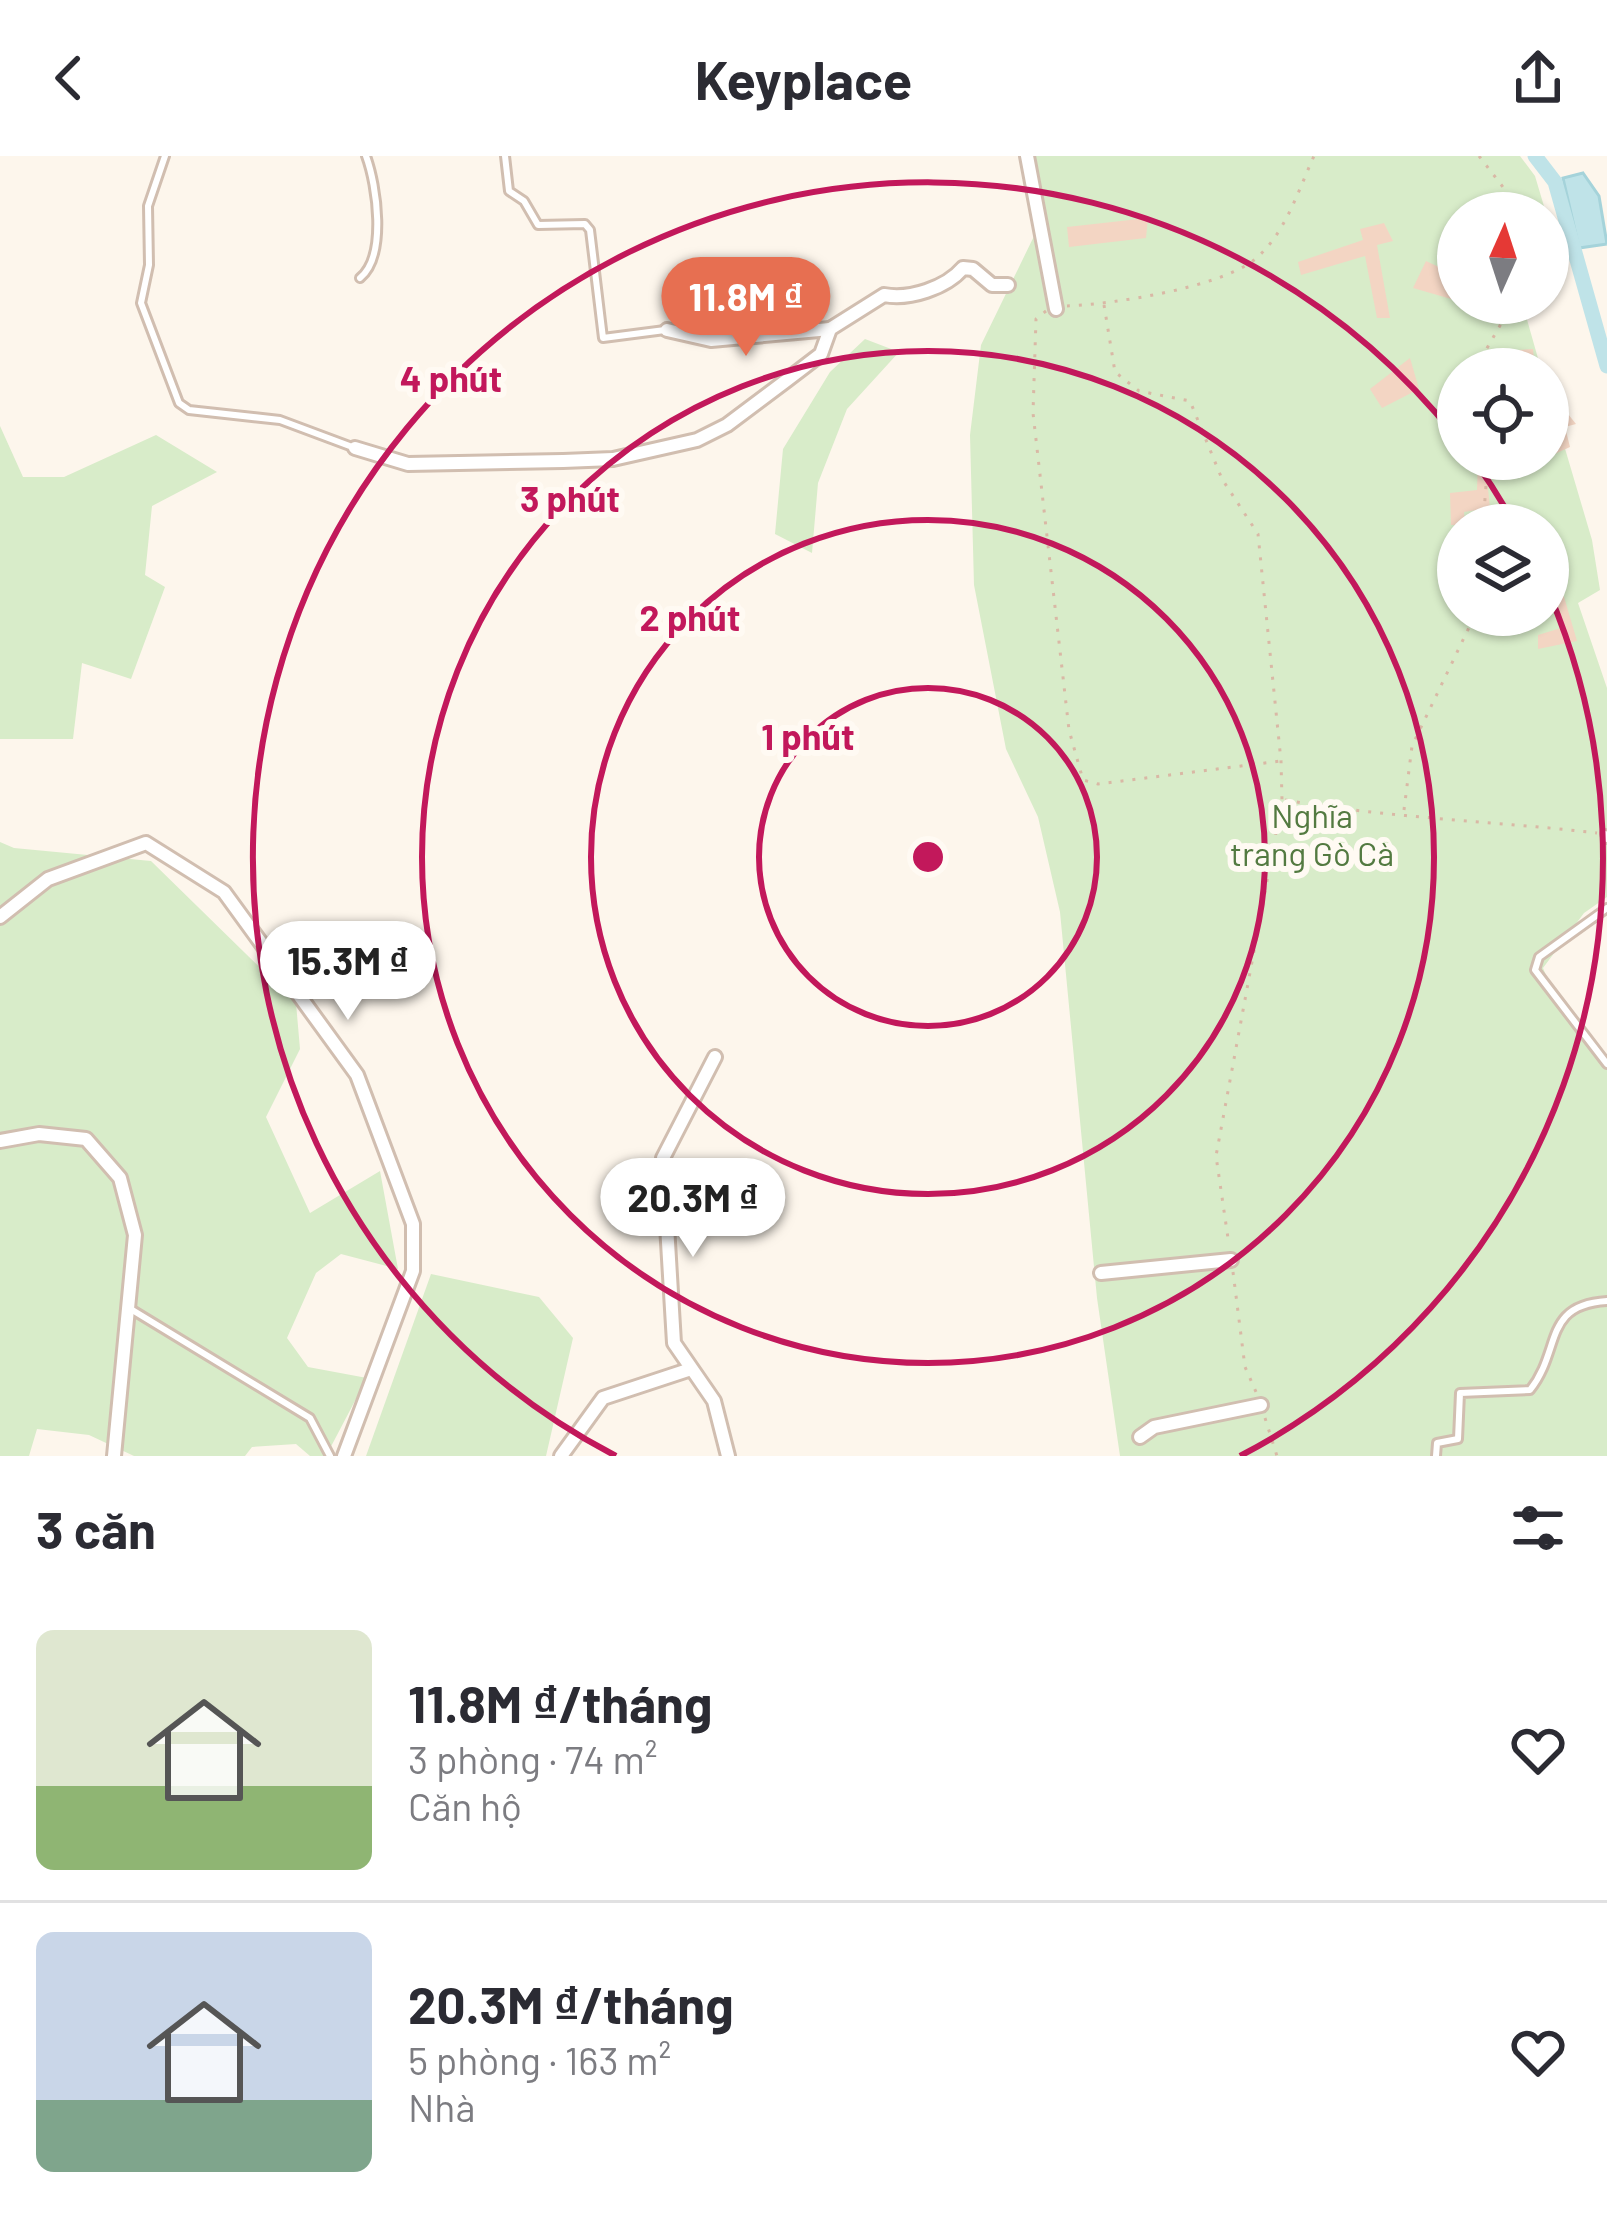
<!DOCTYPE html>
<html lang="vi">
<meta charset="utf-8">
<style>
body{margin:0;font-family:Barlow,sans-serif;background:#f2f2f3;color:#2b2b33;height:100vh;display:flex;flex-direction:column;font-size:45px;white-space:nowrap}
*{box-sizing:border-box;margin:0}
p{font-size:39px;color:#7c7c81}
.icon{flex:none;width:66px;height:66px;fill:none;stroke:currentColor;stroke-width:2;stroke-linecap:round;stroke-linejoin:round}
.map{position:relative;height:1300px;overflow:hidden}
.side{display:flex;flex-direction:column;background:#fff;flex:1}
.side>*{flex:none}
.needle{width:78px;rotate:3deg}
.tools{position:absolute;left:1437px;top:36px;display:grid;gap:24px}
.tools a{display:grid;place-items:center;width:132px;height:132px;border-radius:50%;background:#fff;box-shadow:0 3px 9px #0004;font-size:60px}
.price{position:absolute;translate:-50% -102px;padding:0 27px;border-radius:42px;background:#fff;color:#222;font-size:39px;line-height:78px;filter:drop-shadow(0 3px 6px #0008)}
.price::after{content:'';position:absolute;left:50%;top:72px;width:36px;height:27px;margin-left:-18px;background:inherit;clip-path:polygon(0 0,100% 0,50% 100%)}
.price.selected{background:#e76f51;color:#fff}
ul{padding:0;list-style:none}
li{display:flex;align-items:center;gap:36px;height:300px;padding:0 36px}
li+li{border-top:3px solid #e1e1e2}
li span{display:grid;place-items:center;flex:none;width:336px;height:240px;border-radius:18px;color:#555}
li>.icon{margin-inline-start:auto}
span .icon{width:144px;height:144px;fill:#fffc;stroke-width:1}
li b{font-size:51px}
h2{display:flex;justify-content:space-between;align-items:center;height:144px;padding:0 36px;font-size:51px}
header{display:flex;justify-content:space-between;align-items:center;height:156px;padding:0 36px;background:#fff;font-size:54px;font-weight:700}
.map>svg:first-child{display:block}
.green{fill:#d8ecc9;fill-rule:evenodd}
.water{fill:#bfe3e8;stroke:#a5d3da;stroke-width:3}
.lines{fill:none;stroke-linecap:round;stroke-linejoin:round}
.canal{stroke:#bfe3e8;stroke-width:15}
.building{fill:#f3d5c3}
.lane-casing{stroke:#d1beb0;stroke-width:12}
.street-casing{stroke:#d1beb0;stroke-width:18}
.path{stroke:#d9b8a5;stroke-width:3;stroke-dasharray:3 9;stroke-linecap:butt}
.lane{stroke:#fff;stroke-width:6}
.street{stroke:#fff;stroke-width:12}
.ring{fill:none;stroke:#c2185b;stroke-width:6}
.labels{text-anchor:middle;stroke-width:12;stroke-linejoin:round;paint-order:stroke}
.park-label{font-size:33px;fill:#537a41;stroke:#fffaf3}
.centre{fill:#c2185b;stroke:#fffaf3;stroke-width:6}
.ring-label{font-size:36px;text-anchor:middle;font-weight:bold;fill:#c2185b;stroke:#fffaf3;stroke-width:12;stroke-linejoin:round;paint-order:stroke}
</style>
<header><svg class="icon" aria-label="back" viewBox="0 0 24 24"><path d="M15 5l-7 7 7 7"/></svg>Keyplace<svg class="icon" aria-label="share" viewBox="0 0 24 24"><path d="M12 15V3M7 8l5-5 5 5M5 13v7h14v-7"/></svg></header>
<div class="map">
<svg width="1607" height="1300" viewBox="0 0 1607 1300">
<rect width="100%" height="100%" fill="#fdf6ec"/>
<g class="green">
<path d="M1023 0H1520L1535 20 1546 57H1458V147H1537L1526 160 1541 213H1458V303H1548V235L1592 384 1600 434 1578 447 1607 532V741L1584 757 1543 812 1553 836 1607 902V1300H1120L1097 1142 1060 756 1038 661 1006 593 974 429 970 279 981 189 1038 72ZM1458 369H1548V459H1458Z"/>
<path d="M865 183 899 196 847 253 818 327 812 397 775 378 783 293 830 216Z"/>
<path d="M0 270 23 321H64L156 279 217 316 152 350 145 419 165 431 131 523 82 507 73 583H0Z"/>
<path d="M0 686 14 692 151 705 296 847 300 893 266 961 310 1057 380 1015 398 1113 341 1098 316 1117 287 1182 308 1211 367 1222 326 1300H310L296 1288 252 1291 245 1300H134L89 1279 37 1273 29 1300H0Z"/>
<path d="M431 1118 539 1141 573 1182 546 1300H366Z"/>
</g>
<path class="water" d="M1583 17 1599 40 1607 88 1579 92 1563 22Z"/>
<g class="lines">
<path class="canal" d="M1535 0 1555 26 1607 210"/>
</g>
<g class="building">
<path d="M1148 62 1146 82 1069 91 1067 71Z"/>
<path d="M1384 67 1393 85 1377 89 1390 162H1377L1365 100 1301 119 1298 106 1363 84 1360 73Z"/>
<path d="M1426 105 1458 120V145L1413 132Z"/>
<path d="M1533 193 1535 213H1487V196Z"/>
<path d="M1410 202 1419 233 1382 252 1370 233Z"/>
<path d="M1564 253 1576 268 1565 271 1570 291 1548 301V258Z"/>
<path d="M1478 303H1502L1503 322 1487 323 1490 352 1464 356 1465 369H1451L1450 337 1477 334Z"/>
<path d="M1562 434 1577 485 1538 493V479L1561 472 1549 438Z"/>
</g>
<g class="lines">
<defs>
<g id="lane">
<path d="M165 0 148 50 149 109 141 147 179 247 189 254 280 264 355 292"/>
<path d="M505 0 509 35 524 45 538 69 585 68 590 74 603 182 665 174"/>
<path d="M360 122C387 100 377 30 366 0"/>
<path d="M1605 678 1607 683"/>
<path d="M1607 752 1539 801 1535 814 1607 908"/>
<path d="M129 1152 310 1262 330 1300"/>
<path d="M1436 1300 1437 1287 1458 1283 1460 1237 1530 1234C1562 1194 1542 1149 1607 1145"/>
</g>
<g id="street">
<path d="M1027 0 1056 153"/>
<path d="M667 174 711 184 830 173"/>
<path d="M355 292 408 308 563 305 613 303 697 284 727 269 787 224 821 198 830 173 884 139C909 144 946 132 963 112L973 113 992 129H1008"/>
<path d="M0 761 48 723 146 687 224 736 357 919 413 1068V1115L344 1300"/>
<path d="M715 901 663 1002 674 1187 714 1245 728 1300"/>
<path d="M0 985 39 978 86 983 120 1022 135 1079 114 1300"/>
<path d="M1101 1117 1231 1104"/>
<path d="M1140 1281 1154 1271 1261 1249"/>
<path d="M561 1300 603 1242 691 1213"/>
</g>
</defs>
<use href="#lane" class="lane-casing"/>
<use href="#street" class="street-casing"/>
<g class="path">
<path d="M1479 0 1523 57"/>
<path d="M1104 149 1115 216 1139 235 1190 245 1222 323 1258 378 1281 605 1282 644 1216 1000 1229 1089"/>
<path d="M1067 150C1113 148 1218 132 1254 104 1285 79 1298 35 1314 0"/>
<path d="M1046 155 1036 163 1033 257 1069 574 1083 624 1098 628 1281 605"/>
<path d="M1475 213 1513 147"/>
<path d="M1483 369 1488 303"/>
<path d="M1285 644C1388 662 1494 665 1597 677"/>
<path d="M1404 654 1412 590 1475 459"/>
<path d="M1233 1116 1245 1211 1256 1236"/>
<path d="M1265 1262 1277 1300"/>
</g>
<use href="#lane" class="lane"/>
<use href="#street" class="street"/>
</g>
<g class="ring">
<circle cx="928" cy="701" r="169"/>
<circle cx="928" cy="701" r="337"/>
<circle cx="928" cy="701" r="506"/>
<path d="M616 1300A675 675 0 1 1 1456 281M1474 304A675 675 0 0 1 1515 369M1549 437A675 675 0 0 1 1240 1300"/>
</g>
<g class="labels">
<g class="park-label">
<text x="1312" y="672">Nghĩa<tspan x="1312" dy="38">trang Gò Cà</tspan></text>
</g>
</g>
<circle cx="928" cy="701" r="18" class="centre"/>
<g class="ring-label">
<text x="451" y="236">4 phút</text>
<text x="570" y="356">3 phút</text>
<text x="690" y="475">2 phút</text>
<text x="808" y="594">1 phút</text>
</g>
</svg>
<div class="tools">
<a><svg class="needle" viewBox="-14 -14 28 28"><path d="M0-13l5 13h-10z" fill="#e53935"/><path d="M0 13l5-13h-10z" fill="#7c7c81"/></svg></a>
<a><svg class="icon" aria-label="locate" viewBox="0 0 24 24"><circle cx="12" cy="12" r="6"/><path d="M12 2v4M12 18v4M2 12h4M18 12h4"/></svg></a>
<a><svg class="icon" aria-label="layers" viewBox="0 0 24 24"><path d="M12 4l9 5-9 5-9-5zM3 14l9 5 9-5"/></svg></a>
</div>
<b class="price selected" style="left:746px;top:203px">11.8M ₫</b>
<b class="price" style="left:348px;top:867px">15.3M ₫</b>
<b class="price" style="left:693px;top:1104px">20.3M ₫</b>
</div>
<section class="side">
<h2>3 căn<svg class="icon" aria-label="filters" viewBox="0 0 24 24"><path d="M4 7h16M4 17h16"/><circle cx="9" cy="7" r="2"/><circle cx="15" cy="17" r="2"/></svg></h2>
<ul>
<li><span style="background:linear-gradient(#dfe7d0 65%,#8fb573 0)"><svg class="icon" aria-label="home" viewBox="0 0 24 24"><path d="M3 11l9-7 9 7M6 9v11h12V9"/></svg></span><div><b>11.8M ₫/tháng</b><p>3 phòng · 74 m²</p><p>Căn hộ</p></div><svg class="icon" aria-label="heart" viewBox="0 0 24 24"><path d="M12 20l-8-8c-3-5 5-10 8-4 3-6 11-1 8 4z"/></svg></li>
<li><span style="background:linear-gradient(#c9d6e8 70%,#7fa58c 0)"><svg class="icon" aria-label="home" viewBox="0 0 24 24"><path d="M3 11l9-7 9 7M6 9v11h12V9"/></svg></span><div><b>20.3M ₫/tháng</b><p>5 phòng · 163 m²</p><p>Nhà</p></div><svg class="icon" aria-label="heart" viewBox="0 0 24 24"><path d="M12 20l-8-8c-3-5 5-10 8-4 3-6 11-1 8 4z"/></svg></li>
</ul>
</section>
